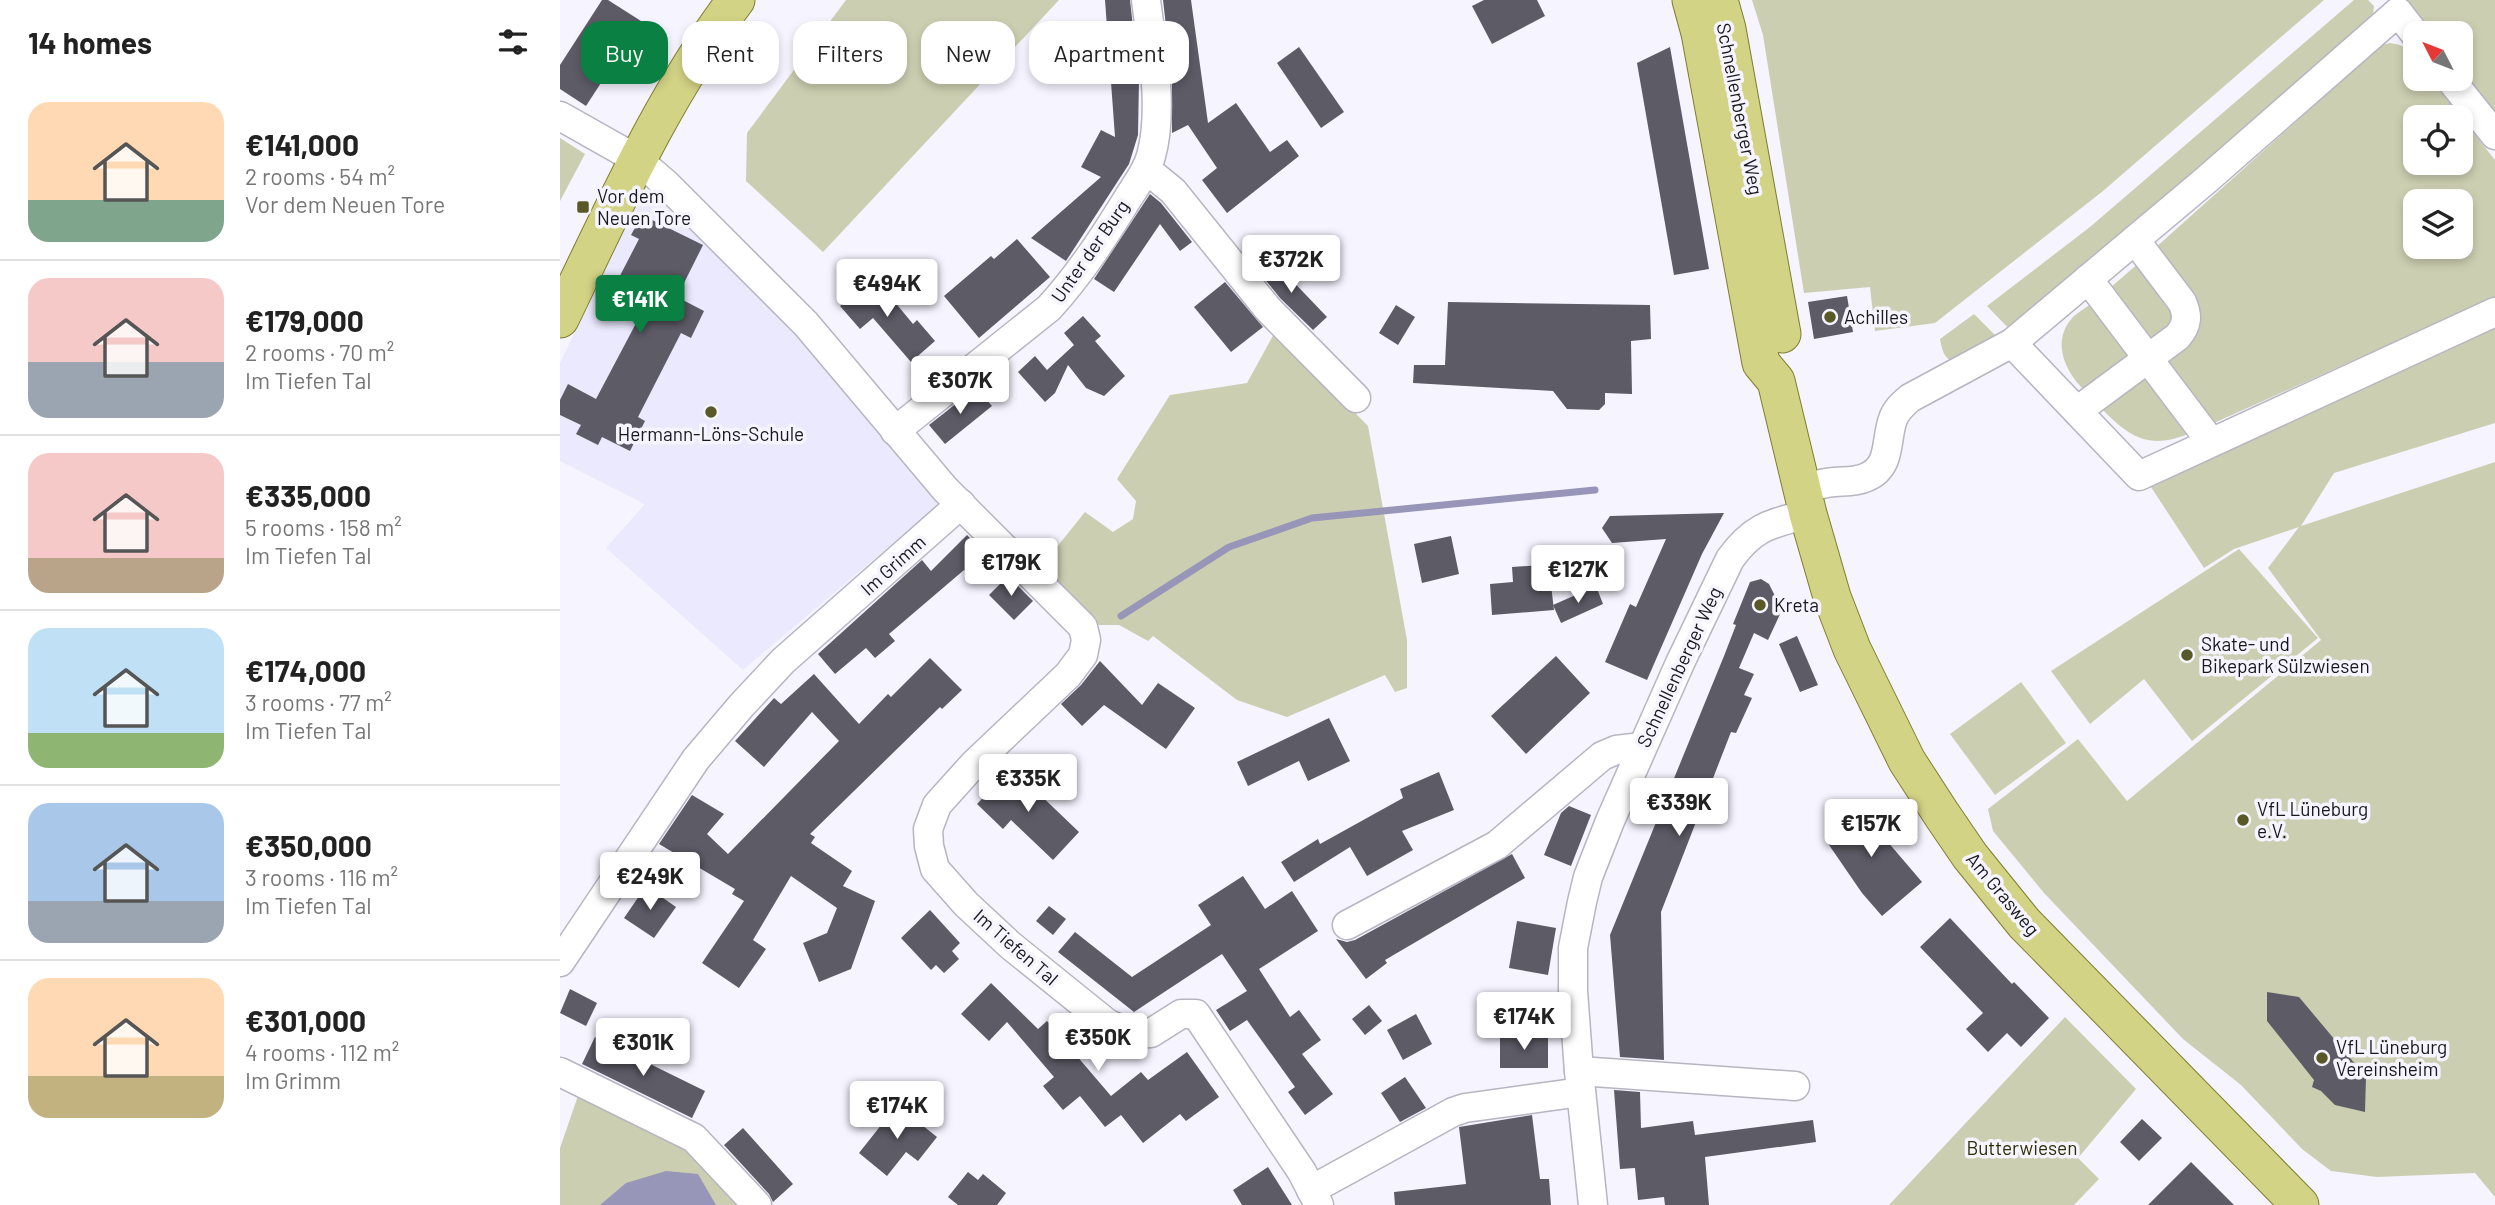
<!DOCTYPE html>
<meta charset="utf-8">
<style>
body{margin:0;font-family:Barlow,sans-serif;background:#f2f2f2;color:#222;height:100vh;display:flex;flex-direction:column;font-size:26px;white-space:nowrap}
*{box-sizing:border-box;margin:0}
p{font-size:23px;color:#767676}
.icon{flex:none;width:38px;height:38px;fill:none;stroke:currentColor;stroke-width:2;stroke-linecap:round;stroke-linejoin:round}
.map{position:relative;flex:1;overflow:hidden}
.panel{display:flex;flex-direction:column;background:#fff;width:560px}
.panel>*{flex:none}
.top-card{position:absolute;left:21px;top:21px;width:665px;height:63px;display:flex;gap:14px}
.needle{width:46px;rotate:312deg}
.tools{position:absolute;left:1843px;top:21px;display:grid;gap:14px}
.tools a{display:grid;place-items:center;width:70px;height:70px;border-radius:14px;background:#fff;box-shadow:0 4px 10px #0003;font-size:35px}
.price{position:absolute;translate:-50% -60px;padding:0 16px;border-radius:7px;background:#fff;color:#222;font-size:23px;line-height:46px;filter:drop-shadow(0 2px 4px #0008)}
.price::after{content:'';position:absolute;left:50%;top:42px;width:21px;height:16px;margin-left:-10px;background:inherit;clip-path:polygon(0 0,100% 0,50% 100%)}
.price.current{background:#0b8043;color:#fff}
ul{padding:0;list-style:none}
li{display:flex;align-items:center;gap:21px;height:175px;padding:0 28px}
li+li{border-top:2px solid #e0e0e0}
li span{display:grid;place-items:center;flex:none;width:196px;height:140px;border-radius:21px;color:#555}
li>.icon{margin-inline-start:auto}
span .icon{width:84px;height:84px;fill:#fffc;stroke-width:1}
li b{font-size:30px}
h2{display:flex;justify-content:space-between;align-items:center;height:84px;padding:0 28px;font-size:30px}
.chip{padding:0 24px;border-radius:21px;background:#fff;box-shadow:0 4px 10px #0003;font-size:24px;line-height:63px}
.chip.current{background:#0b8043;color:#fff}
main{display:flex;flex:1;min-height:0}
.map>svg:first-child{display:block}
.built{fill:#eae9fd}
.green{fill:#ccceb1;fill-rule:evenodd}
.water{fill:#9795b8}
.lines{fill:none;stroke-linecap:round;stroke-linejoin:round}
.stream{stroke:#9795b8;stroke-width:7}
.building{fill:#5c5b66}
.minor-casing{stroke:#b6b5c2;stroke-width:31}
.major-casing{stroke:#7e7f2d;stroke-width:39}
.minor{stroke:#fff;stroke-width:28}
.major{stroke:#d3d386;stroke-width:37}
.poi-dot{fill:#585926;stroke:#f5f4ff;stroke-width:2.5}
.labels{text-anchor:middle;stroke-width:7;stroke-linejoin:round;paint-order:stroke}
.street-label{font-size:19px;fill:#18181c;stroke:#f5f4ff}
.poi-label{font-size:19px;fill:#18181c;stroke:#f5f4ff;text-anchor:start}
.park-label{font-size:19px;fill:#2e2e00;stroke:#f5f4ff}
</style>
<main>
<section class="panel">
<h2>14 homes<svg class="icon" aria-label="filters" viewBox="0 0 24 24"><path d="M4 7h16M4 17h16"/><circle cx="9" cy="7" r="2"/><circle cx="15" cy="17" r="2"/></svg></h2>
<ul>
<li><span style="background:linear-gradient(#ffd9b3 70%,#7fa58c 0)"><svg class="icon" aria-label="home" viewBox="0 0 24 24"><path d="M3 11l9-7 9 7M6 9v11h12V9"/></svg></span><div><b>€141,000</b><p>2 rooms · 54 m²</p><p>Vor dem Neuen Tore</p></div></li>
<li><span style="background:linear-gradient(#f6c9c9 60%,#9aa5b1 0)"><svg class="icon" aria-label="home" viewBox="0 0 24 24"><path d="M3 11l9-7 9 7M6 9v11h12V9"/></svg></span><div><b>€179,000</b><p>2 rooms · 70 m²</p><p>Im Tiefen Tal</p></div></li>
<li><span style="background:linear-gradient(#f6c9c9 75%,#b9a48a 0)"><svg class="icon" aria-label="home" viewBox="0 0 24 24"><path d="M3 11l9-7 9 7M6 9v11h12V9"/></svg></span><div><b>€335,000</b><p>5 rooms · 158 m²</p><p>Im Tiefen Tal</p></div></li>
<li><span style="background:linear-gradient(#bfe0f5 75%,#8fb573 0)"><svg class="icon" aria-label="home" viewBox="0 0 24 24"><path d="M3 11l9-7 9 7M6 9v11h12V9"/></svg></span><div><b>€174,000</b><p>3 rooms · 77 m²</p><p>Im Tiefen Tal</p></div></li>
<li><span style="background:linear-gradient(#a9c7e8 70%,#9aa5b1 0)"><svg class="icon" aria-label="home" viewBox="0 0 24 24"><path d="M3 11l9-7 9 7M6 9v11h12V9"/></svg></span><div><b>€350,000</b><p>3 rooms · 116 m²</p><p>Im Tiefen Tal</p></div></li>
<li><span style="background:linear-gradient(#ffd9b3 70%,#c2b280 0)"><svg class="icon" aria-label="home" viewBox="0 0 24 24"><path d="M3 11l9-7 9 7M6 9v11h12V9"/></svg></span><div><b>€301,000</b><p>4 rooms · 112 m²</p><p>Im Grimm</p></div></li>
</ul>
</section>
<div class="map">
<svg width="1935" height="1205" viewBox="0 0 1935 1205">
<rect width="100%" height="100%" fill="#f5f4ff"/>
<path class="built" d="M85 188 209 301 379 504 183 670 46 548 85 504 0 461V363Z"/>
<g class="green">
<path d="M286 0H499L263 252 186 181 187 133Z"/>
<path d="M1192 0H1764L1543 191 1375 323 1315 331 1310 287 1244 293 1203 35Z"/>
<path d="M1794 0H1808L1814 6 1813 15 1642 174 1455 335 1427 306 1530 227Z"/>
<path d="M1840 0H1935V115L1901 73 1900 33H1868Z"/>
<path d="M1830 43C1854 46 1855 58 1855 79H1871L1935 160V297L1654 423 1604 358 1628 340 1594 249 1822 45ZM1855 117H1900V163H1855ZM1855 201H1900V247H1855Z"/>
<path d="M0 138 25 154 0 201Z"/>
<path d="M1580 262 1614 308 1616 321 1592 342 1550 288Z"/>
<path d="M1532 303 1572 358 1526 392C1506 373 1490 342 1513 317 1518 312 1526 308 1532 303Z"/>
<path d="M1414 314 1442 342 1393 362C1383 357 1382 349 1380 339Z"/>
<path d="M1935 326V423L1774 473 1741 526 1935 462V1197L1915 1173 1817 1177 1771 1171 1742 1149 1681 1085 1623 1039 1484 893 1433 831 1428 809 1518 739 1567 801 1761 640 1708 568 1739 527 1674 549 1644 568 1589 484Z"/>
<path d="M715 332 808 426 847 640V688L835 692 825 675 727 717 677 700 593 636 588 641 559 625H539L480 568 525 512 553 532 573 519 576 501 557 479 610 395 687 383Z"/>
<path d="M1583 374 1628 434C1587 451 1567 435 1539 406Z"/>
<path d="M1679 549 1758 638 1632 741 1584 679 1530 724 1491 671Z"/>
<path d="M1461 682 1506 743 1435 795 1390 734Z"/>
<path d="M1505 1017 1576 1089 1518 1158 1539 1179 1514 1205H1329Z"/>
<path d="M20 1090 132 1143 186 1205H0V1148Z"/>
</g>
<path class="water" d="M106 1171 138 1174 156 1205H40L66 1183Z"/>
<g class="lines">
<path class="stream" d="M561 616 669 547 752 518 1035 490"/>
</g>
<g class="building">
<path d="M42 0H48L81 21 26 106 0 89V65Z"/>
<path d="M545 0H570L579 80 578 135 569 164 506 261 471 238 541 177 521 167 541 130 555 137Z"/>
<path d="M603 0H631L648 123 676 103 710 152 727 140 739 156 667 213 642 180 657 168 628 125 612 133V77Z"/>
<path d="M924 0H977L985 16 932 44 912 6Z"/>
<path d="M739 47 784 112 761 128 717 63Z"/>
<path d="M1110 47 1149 269 1114 275 1077 63Z"/>
<path d="M590 194 601 203 632 242 620 251 600 224 554 292 534 279Z"/>
<path d="M82 215 143 245 117 297 144 311 131 338 121 333 78 417 85 421 70 451 42 437 38 445 16 434 21 425 0 415V400L8 384 36 399 82 312 50 295 79 239 71 235Z"/>
<path d="M457 239 490 277 419 338 384 296 431 256 434 259Z"/>
<path d="M696 258 722 275 724 272 767 317 753 330 720 298 691 262Z"/>
<path d="M314 277 353 324 357 320 375 341 351 362 313 318 300 329 280 306Z"/>
<path d="M665 282 703 327 671 352 634 307Z"/>
<path d="M1287 296 1293 332 1254 339 1248 302Z"/>
<path d="M888 302 1090 305 1091 339 1071 341 1072 394 1045 393V404L1039 410 1007 409 993 391 853 383 854 365H885Z"/>
<path d="M836 305 855 317 838 345 819 333Z"/>
<path d="M523 316 541 336 535 341 565 376 544 396 526 388 508 365 495 393 485 402 458 372 475 356 487 370 514 345 504 333Z"/>
<path d="M416 388 432 406 385 444 369 425Z"/>
<path d="M1164 513 1142 554 1087 680 1045 662 1070 604 1076 607 1106 539 1052 543 1042 528 1050 516Z"/>
<path d="M407 535 432 560 411 577 404 570 329 634 335 641 315 658 306 648 275 674 258 654 362 560 371 571Z"/>
<path d="M891 536 899 574 862 583 854 544Z"/>
<path d="M983 565 984 585H991L994 610 932 615 930 584 953 582 952 567Z"/>
<path d="M448 576 473 601 454 620 429 595Z"/>
<path d="M1201 579 1209 584 1222 610 1208 640 1194 633 1179 668 1194 674 1184 695 1192 698 1176 733 1171 732 1101 912 1104 1060 1060 1057 1050 935 1164 656 1176 625 1173 624 1190 582Z"/>
<path d="M1036 586 1043 604 1001 623 993 605Z"/>
<path d="M1237 636 1258 685 1240 692 1219 644Z"/>
<path d="M996 656 1030 693 966 754 931 716Z"/>
<path d="M370 658 402 690 382 709 380 707 250 834 255 837 251 843 292 871 283 886 315 901 291 969 259 982 243 943 267 933 277 908 231 876 193 940 206 949 179 988 142 963 184 901 172 894 175 889 99 844 132 795 164 814 147 834 168 854 279 741 252 712 204 767 175 741 214 698 221 704 254 674 299 724 328 694 331 697Z"/>
<path d="M540 661 582 705 598 683 635 708 606 749 544 705 522 726 501 704 521 685Z"/>
<path d="M769 718 790 761 748 781 739 761 688 786 677 762Z"/>
<path d="M452 768 519 832 493 860 451 820 443 829 417 804Z"/>
<path d="M879 772 894 810 842 831 853 850 807 876 790 847 734 882 721 862 758 839 760 844 843 798 840 789Z"/>
<path d="M1300 800 1329 839 1327 841 1362 882 1322 916 1302 893 1267 842 1279 834 1270 822Z"/>
<path d="M1009 806 1031 815 1011 866 984 855 1001 813Z"/>
<path d="M952 854 965 878 825 960 827 963 806 979 776 939 787 942 795 940Z"/>
<path d="M683 876 705 909 732 891 758 931 699 969 730 1017 739 1010 761 1040 742 1054 773 1094 745 1115 728 1092 735 1087 687 1020 670 1031 656 1010 687 991 662 954 574 1012 498 952 515 932 572 977 651 925 638 905Z"/>
<path d="M86 886 116 907 94 938 64 918Z"/>
<path d="M489 906 506 919 493 935 476 921Z"/>
<path d="M370 910 400 943 392 951 399 959 384 973 376 965 371 970 341 938Z"/>
<path d="M1390 918 1452 984 1454 982 1489 1018 1461 1047 1447 1033 1428 1052 1406 1029 1423 1013 1360 947Z"/>
<path d="M957 921 996 928 988 975 949 968Z"/>
<path d="M431 983 478 1029 487 1021 551 1096 581 1072 588 1080 627 1052 659 1097 626 1121 620 1114 583 1143 561 1115 545 1127 520 1096 503 1110 483 1086 494 1077 447 1022 429 1041 401 1014Z"/>
<path d="M10 989 37 1003 26 1026 0 1013Z"/>
<path d="M1707 992 1739 997 1806 1077 1805 1112 1775 1105 1761 1091 1752 1087 1754 1080 1707 1021Z"/>
<path d="M809 1005 822 1021 805 1035 792 1019Z"/>
<path d="M856 1014 872 1044 843 1060 827 1030Z"/>
<rect x="940" y="1036" width="48" height="32"/>
<path d="M35 1037 145 1091 132 1118 22 1064Z"/>
<path d="M845 1077 866 1108 840 1122 821 1093Z"/>
<path d="M1054 1090 1080 1092 1081 1128 1133 1121 1135 1135 1253 1120 1256 1142 1145 1157 1149 1205H1105L1104 1197 1078 1200 1075 1168 1060 1169Z"/>
<path d="M337 1105 377 1137 358 1161 346 1152 327 1176 299 1153Z"/>
<path d="M972 1115 980 1179H989L991 1205H835L834 1192 906 1184 899 1127Z"/>
<path d="M1582 1119 1602 1138 1579 1161 1560 1142Z"/>
<path d="M183 1128 233 1184 213 1202 209 1194 164 1145Z"/>
<path d="M1631 1162 1674 1205H1588Z"/>
<path d="M708 1167 732 1205H682L673 1190Z"/>
<path d="M408 1172 418 1180 423 1174 446 1193 437 1205H398L388 1197Z"/>
</g>
<g class="lines">
<defs>
<g id="minor">
<path d="M1890 79 1935 135"/>
<path d="M0 116 78 160 106 184 246 324 385 489 523 627 526 640 523 655 508 675 413 765 377 805 368 829 369 846 375 869 406 904 450 945 548 1024 573 1034 591 1033 621 1014H636L742 1172 759 1205"/>
<path d="M586 169 613 191 708 309 796 398"/>
<path d="M1528 279 1651 442"/>
<path d="M1452 343 1579 476 1935 312"/>
<path d="M1517 411 1617 337C1628 325 1628 315 1622 302L1575 240"/>
<path d="M335 431 489 308C520 274 544 237 568 198 576 185 587 171 591 156 604 109 592 48 586 0"/>
<path d="M1242 489C1252 486 1264 483 1274 482 1286 481 1297 482 1307 477 1332 466 1325 440 1333 419 1336 410 1343 404 1350 398L1452 343 1645 181 1838 12 1855 34"/>
<path d="M787 925 937 845 1042 756 1056 750 1082 747"/>
<path d="M0 962 136 759 181 706 223 661 401 504"/>
<path d="M1019 1071 1235 1086"/>
<path d="M0 1072 134 1138 197 1205"/>
<path d="M751 1190 893 1112 905 1108 1021 1092"/>
<path d="M1033 1205 1019 1071 1013 991V948L1022 902 1028 877 1050 821 1120 663 1170 559C1194 526 1210 524 1248 514"/>
</g>
<g id="major">
<path d="M1131 0 1140 33 1201 363 1216 381 1248 514 1272 597 1292 649 1347 761 1382 815 1410 856 1464 923 1740 1205"/>
<path d="M1159 0 1167 29 1222 334"/>
<path d="M0 319C53 210 102 97 176 0"/>
</g>
</defs>
<use href="#minor" class="minor-casing"/>
<use href="#major" class="major-casing"/>
<use href="#minor" class="minor"/>
<use href="#major" class="major"/>
</g>
<g class="poi-dot">
<rect x="16" y="200" width="14" height="14" rx="3.5"/>
<circle cx="1270" cy="317" r="7"/>
<circle cx="151" cy="412" r="7"/>
<circle cx="1200" cy="605" r="7"/>
<circle cx="1627" cy="655" r="7"/>
<circle cx="1683" cy="820" r="7"/>
<circle cx="1762" cy="1058" r="7"/>
</g>
<g class="labels">
<g class="street-label">
<text transform="translate(1180 109) rotate(79)" y="7">Schnellenberger Weg</text>
<text transform="translate(530 251) rotate(-55)" y="7">Unter der Burg</text>
<text transform="translate(333 565) rotate(-42)" y="7">Im Grimm</text>
<text transform="translate(1119 667) rotate(-65)" y="7">Schnellenberger Weg</text>
<text transform="translate(1443 894) rotate(50)" y="7">Am Grasweg</text>
<text transform="translate(456 947) rotate(41)" y="7">Im Tiefen Tal</text>
</g>
<g class="poi-label">
<text x="37" y="203">Vor dem<tspan x="37" dy="22">Neuen Tore</tspan></text>
<text x="1284" y="324">Achilles</text>
<text x="151" y="441" text-anchor="middle">Hermann-Löns-Schule</text>
<text x="1214" y="612">Kreta</text>
<text x="1641" y="651">Skate- und<tspan x="1641" dy="22">Bikepark Sülzwiesen</tspan></text>
<text x="1697" y="816">VfL Lüneburg<tspan x="1697" dy="22">e.V.</tspan></text>
<text x="1776" y="1054">VfL Lüneburg<tspan x="1776" dy="22">Vereinsheim</tspan></text>
</g>
<g class="park-label">
<text x="1462" y="1155">Butterwiesen</text>
</g>
</g>
</svg>
<div class="tools">
<a><svg class="needle" viewBox="-14 -14 28 28"><path d="M0-13l5 13h-10z" fill="#e53935"/><path d="M0 13l5-13h-10z" fill="#767676"/></svg></a>
<a><svg class="icon" aria-label="locate" viewBox="0 0 24 24"><circle cx="12" cy="12" r="6"/><path d="M12 2v4M12 18v4M2 12h4M18 12h4"/></svg></a>
<a><svg class="icon" aria-label="layers" viewBox="0 0 24 24"><path d="M12 4l9 5-9 5-9-5zM3 14l9 5 9-5"/></svg></a>
</div>
<b class="price" style="left:731px;top:295px">€372K</b>
<b class="price" style="left:327px;top:319px">€494K</b>
<b class="price current" style="left:80px;top:335px">€141K</b>
<b class="price" style="left:400px;top:416px">€307K</b>
<b class="price" style="left:451px;top:598px">€179K</b>
<b class="price" style="left:1018px;top:605px">€127K</b>
<b class="price" style="left:468px;top:814px">€335K</b>
<b class="price" style="left:1119px;top:838px">€339K</b>
<b class="price" style="left:1311px;top:859px">€157K</b>
<b class="price" style="left:90px;top:912px">€249K</b>
<b class="price" style="left:964px;top:1052px">€174K</b>
<b class="price" style="left:538px;top:1073px">€350K</b>
<b class="price" style="left:83px;top:1078px">€301K</b>
<b class="price" style="left:337px;top:1141px">€174K</b>
<div class="top-card">
<a class="chip current">Buy</a>
<a class="chip">Rent</a>
<a class="chip">Filters</a>
<a class="chip">New</a>
<a class="chip">Apartment</a>
</div>
</div>
</main>
